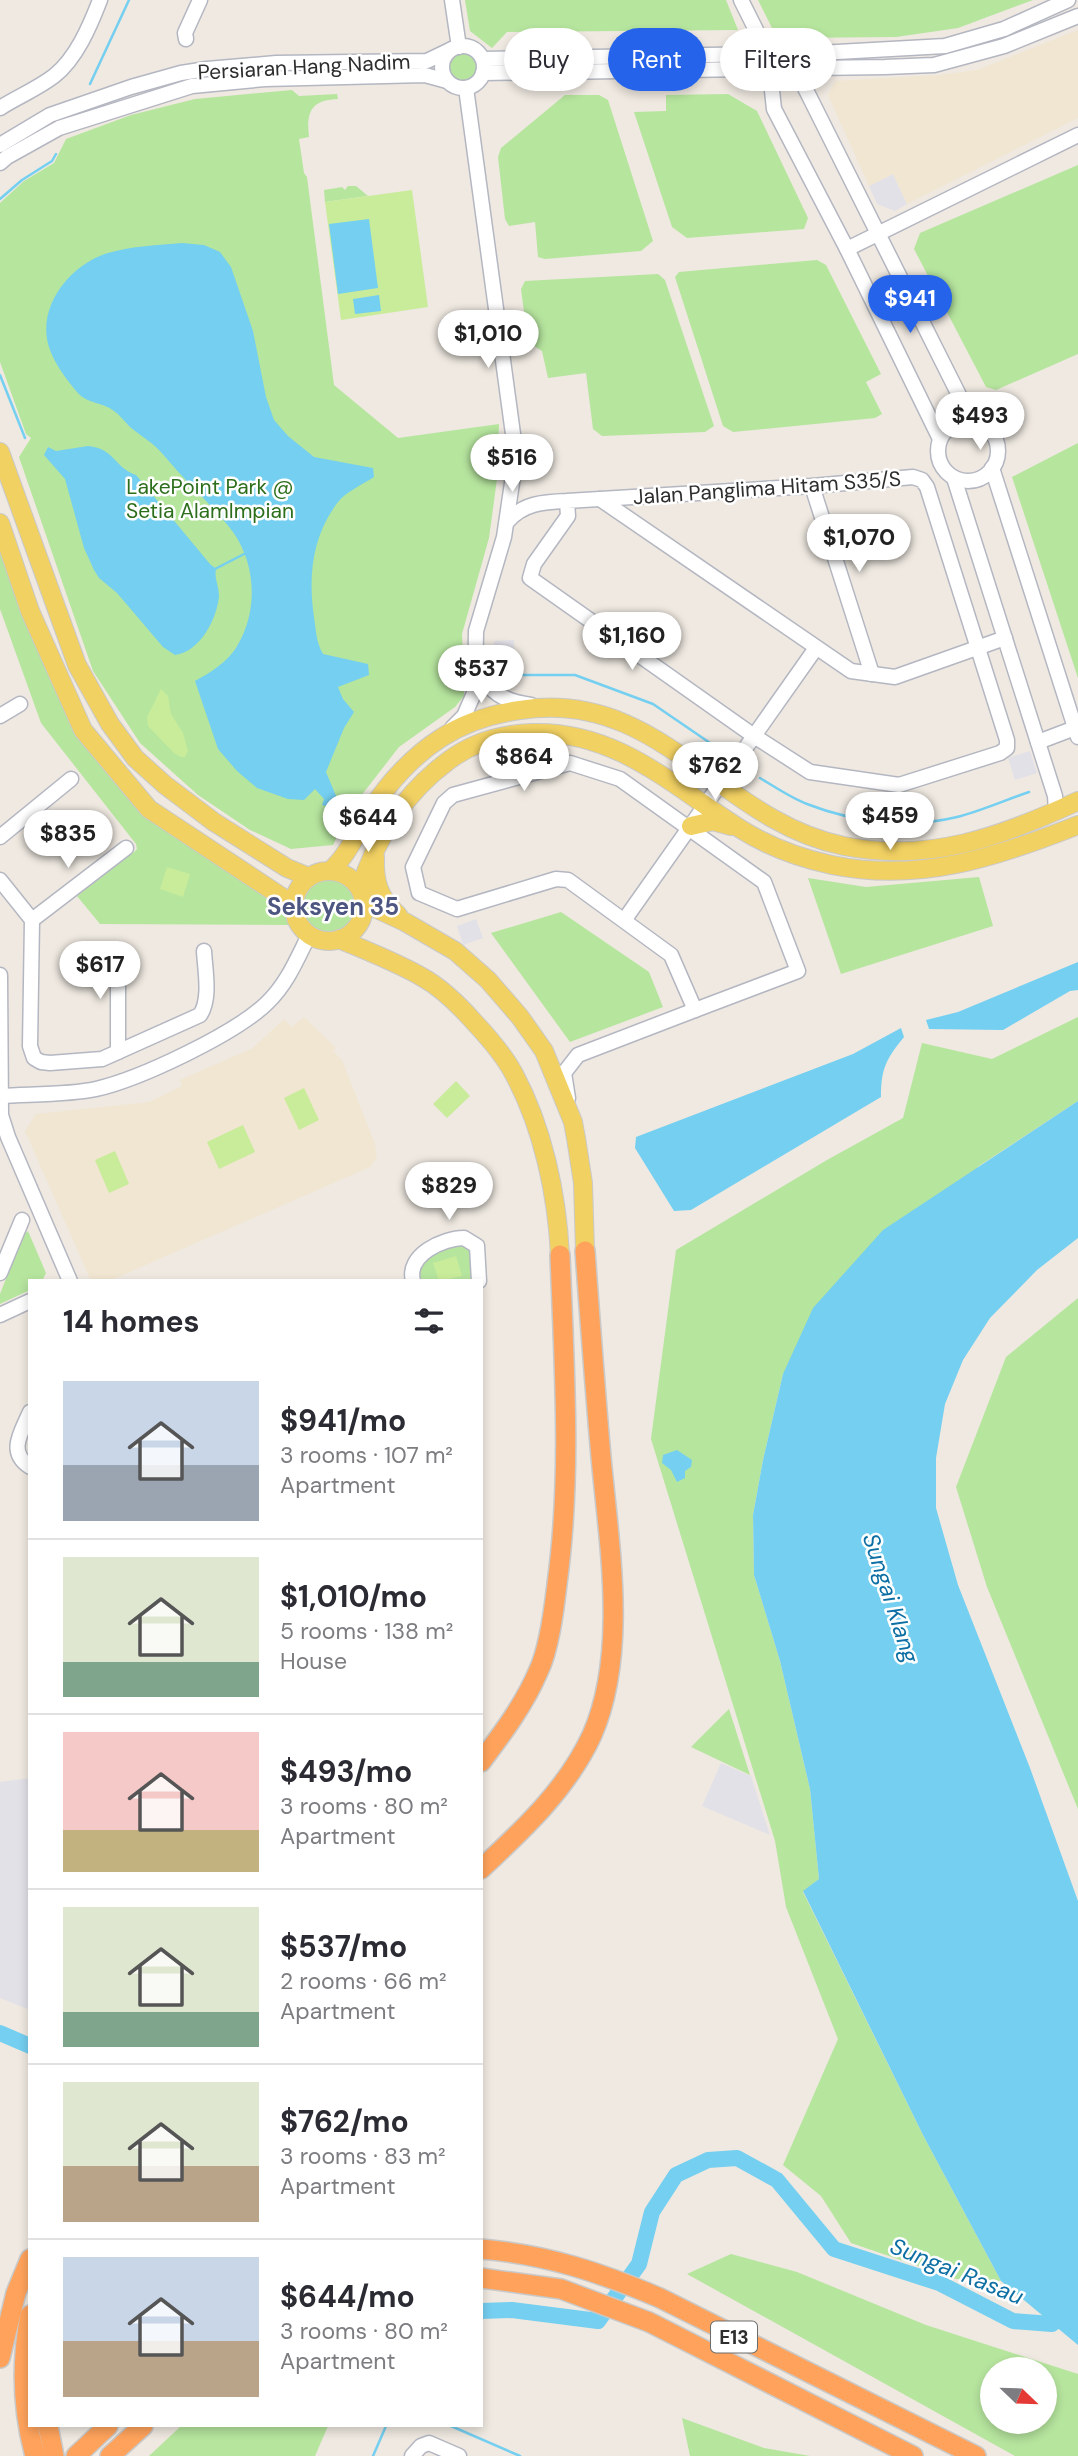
<!DOCTYPE html>
<meta charset="utf-8">
<style>
body{margin:0;font-family:"DM Sans",sans-serif;background:#f2f2f3;color:#2b2b33;height:100vh;display:flex;flex-direction:column;font-size:26px;white-space:nowrap}
*{box-sizing:border-box;margin:0}
p{font-size:23px;color:#7c7c81}
.icon{flex:none;width:38px;height:38px;fill:none;stroke:currentColor;stroke-width:2;stroke-linecap:round;stroke-linejoin:round}
.map{position:relative;flex:1;overflow:hidden}
.side{position:absolute;left:28px;top:1279px;width:455px;height:1148px;display:flex;flex-direction:column;background:#fff;border-radius:0px;box-shadow:0 4px 10px #0003}
.side>*{flex:none}
.banner{position:absolute;left:504px;top:28px;width:469px;height:63px;display:flex;gap:14px}
.needle{width:46px;rotate:113deg}
.fabs{position:absolute;left:980px;top:2357px;display:grid;gap:14px}
.fabs a{display:grid;place-items:center;width:77px;height:77px;border-radius:50%;background:#fff;box-shadow:0 4px 10px #0003;font-size:35px}
.price{position:absolute;translate:-50% -60px;padding:0 16px;border-radius:24px;background:#fff;color:#222;font-size:23px;line-height:46px;filter:drop-shadow(0 2px 4px #0008)}
.price::after{content:'';position:absolute;left:50%;top:42px;width:21px;height:16px;margin-left:-10px;background:inherit;clip-path:polygon(0 0,100% 0,50% 100%)}
.price.active{background:#2563eb;color:#fff}
ul{padding:0;list-style:none}
li{display:flex;align-items:center;gap:21px;height:175px;padding:0 35px}
li+li{border-top:2px solid #e1e1e2}
li span{display:grid;place-items:center;flex:none;width:196px;height:140px;border-radius:0px;color:#555}
li>.icon{margin-inline-start:auto}
span .icon{width:84px;height:84px;fill:#fffc;stroke-width:1}
li b{font-size:30px}
h2{display:flex;justify-content:space-between;align-items:center;height:84px;padding:0 35px;font-size:30px}
.pill{padding:0 24px;border-radius:32px;background:#fff;box-shadow:0 4px 10px #0003;font-size:24px;line-height:63px}
.pill.active{background:#2563eb;color:#fff}
.map>svg:first-child{display:block}
.industrial{fill:#e3e1e8}
.education{fill:#f0e6d1}
.green{fill:#b6e59e;fill-rule:evenodd}
.pitch{fill:#c9ec9a}
.water{fill:#75cff0}
.lines{fill:none;stroke-linecap:round;stroke-linejoin:round}
.stream{stroke:#75cff0;stroke-width:2.5}
.river{stroke:#75cff0;stroke-width:16}
.minor-casing{stroke:#b4b7c1;stroke-width:17}
.major-casing{stroke:#c9c9c9;stroke-width:20}
.highway-casing{stroke:#c9c9c9;stroke-width:22}
.minor{stroke:#fff;stroke-width:14}
.major{stroke:#f2d163;stroke-width:18}
.highway{stroke:#ffa35c;stroke-width:19}
.labels{text-anchor:middle;stroke-width:5;stroke-linejoin:round;paint-order:stroke}
.shield{fill:#fff;stroke:#6d6d6d;stroke-width:2}
.shield-label{font-size:19px;font-weight:bold;fill:#2e2e2e}
.street-label{font-size:21px;fill:#2e2e2e;stroke:#fff}
.park-label{font-size:21px;fill:#2c6e1b;stroke:#fff}
.water-label{font-size:23px;font-style:italic;fill:#0d6fa3;stroke:#fff}
.quarter-label{font-size:24px;font-weight:bold;fill:#4d5680;stroke:#fff}
</style>
<div class="map">
<svg width="1078" height="2456" viewBox="0 0 1078 2456">
<rect width="100%" height="100%" fill="#efe9e1"/>
<g class="industrial">
<path d="M893 174 907 204 895 211 877 204 869 186Z"/>
<path d="M514 640 515 663 495 664 494 641Z"/>
<path d="M1030 751 1037 773 1015 780 1008 758Z"/>
<path d="M476 919 483 938 463 945 457 926Z"/>
<path d="M721 1763 751 1776 770 1835 702 1806Z"/>
<path d="M30 1778V2010L0 1998V1782Z"/>
</g>
<g class="education">
<path d="M1078 30V118L907 204 893 174 869 186 828 95 835 81 939 75 977 70Z"/>
<path d="M304 1017 336 1048 333 1051 342 1060 375 1144 377 1158 370 1167 109 1281H91L25 1131 36 1114 149 1102 182 1086 180 1080 253 1048 284 1019 292 1027Z"/>
</g>
<g class="green">
<path d="M465 0H726L738 30 507 32 492 48 470 31Z"/>
<path d="M758 0H1033L958 28 896 37 784 38 774 32Z"/>
<circle cx="463" cy="66" r="14"/>
<path d="M292 90 299 96 337 94 338 99C311 100 306 112 309 137L299 139 304 173 307 177 334 385 398 438 499 424 497 479 489 538 462 634 464 696 455 707 399 747 350 810 333 845 291 849 250 830 198 795 140 743 93 671 20 460 19 457 31 438 26 434 0 362V203L24 181 54 163 66 139 131 115 195 99Z"/>
<path d="M728 94 757 111 808 218 804 229 687 238 672 227 634 112 666 111V95Z"/>
<path d="M565 95H599L608 100 653 241 641 251 545 259 538 257 535 222 509 226 505 219 498 157 501 148Z"/>
<path d="M1078 165V354L996 390 986 387 914 249 920 233Z"/>
<path d="M348 186H356L368 196 325 202 324 190 342 187 345 190Z"/>
<path d="M817 260 826 265 881 374 866 382 882 414 875 418 733 432 723 426 675 277 679 272Z"/>
<path d="M658 274 665 280 714 426 705 432 602 436 593 429 586 373 548 378 542 351 528 342 521 289 525 281Z"/>
<path d="M1078 443V678L1012 477Z"/>
<path d="M0 547 110 775 287 908 289 925 100 924 77 896 134 852 137 849 136 844 41 723 0 609Z"/>
<path d="M979 877 993 926 841 974 808 878 866 887Z"/>
<circle cx="329" cy="906" r="27"/>
<path d="M561 912 649 972 663 1007 570 1042 491 933Z"/>
<path d="M1078 1017V1101L979 1166 783 1374 763 1460 753 1515 754 1575 780 1661 810 1789 819 1879 803 1892 923 2135 1001 2281 956 2279 851 2243 821 2196 783 2165 838 2039 786 1907 775 1841 651 1439 676 1250 827 1160 903 1118 922 1043 992 1059Z"/>
<path d="M28 1231 46 1273 42 1281H30V1290L0 1304V1294L23 1235Z"/>
<path d="M459 1243 471 1249 472 1281H419L418 1265 423 1259Z"/>
<path d="M1078 1298V1809L987 1587 956 1487 1006 1357Z"/>
<path d="M729 1709 750 1775 691 1747Z"/>
<path d="M731 2254 797 2272 926 2325 1078 2374V2456H1015L687 2274ZM992 2370H1045V2422H992Z"/>
<path d="M682 2418 764 2448 810 2456H690Z"/>
<path d="M181 2426H328L315 2456H149Z"/>
</g>
<g class="pitch">
<path d="M412 190 428 307 341 320 325 202Z"/>
<path d="M161 689 168 696 171 714 183 733 188 751 185 757H181L174 753 148 726 147 717Z"/>
<path d="M167 867 190 874 183 897 160 889Z"/>
<path d="M456 1081 470 1096 447 1118 433 1104Z"/>
<path d="M304 1088 319 1120 299 1130 284 1098Z"/>
<path d="M243 1125 255 1152 219 1169 207 1142Z"/>
<path d="M115 1151 129 1184 109 1193 95 1160Z"/>
<path d="M456 1256 462 1276 439 1281 433 1263Z"/>
</g>
<g class="water">
<path d="M369 219 378 288 338 294 329 224Z"/>
<path d="M182 243 204 245 220 252 231 267 253 331 266 397 274 420 288 436 314 457 373 468 374 477C363 484 346 492 338 502 312 536 308 576 314 617 316 630 316 642 323 654L368 664 369 675 338 687 343 699 354 712 344 728 326 772 337 798 329 807 322 805 324 799 315 789 304 800 288 799 257 788 237 771 218 749 195 681C210 673 227 662 236 648 258 613 257 566 233 532 218 512 200 495 183 477 174 468 167 458 158 449 149 440 138 434 129 426 124 421 120 415 114 411 103 402 87 404 77 392 66 379 54 363 49 347 36 306 71 264 108 253 132 246 158 245 182 243Z"/>
<path d="M379 295 381 311 355 314 353 299Z"/>
<path d="M88 446C116 449 113 467 136 475L210 564 216 569C214 578 219 586 219 596 217 619 200 652 175 655L163 647 117 593 99 578 94 570 84 548 65 479 44 455 48 447 56 451Z"/>
<path d="M1078 962V990L1070 991 1003 1030 929 1029 926 1020 958 1012Z"/>
<path d="M901 1028 904 1037C886 1059 881 1069 881 1097L691 1210 674 1211 635 1148 636 1137 853 1054Z"/>
<path d="M1078 1101V1238L1037 1270 990 1318 963 1360 945 1404 936 1458V1508L958 1585 1030 1768 1078 1901V2345L1001 2281 923 2135 803 1891 819 1879 810 1789 780 1661 754 1575 753 1515 763 1460 783 1374 813 1308 883 1230Z"/>
<path d="M677 1450 692 1460 691 1467 685 1471V1478L677 1482 671 1470 662 1463 663 1455Z"/>
</g>
<g class="lines">
<g class="stream">
<path d="M90 84 129 0"/>
<path d="M0 199 22 180 52 161 56 154"/>
<path d="M0 375 25 438"/>
<path d="M215 569 246 553"/>
<path d="M511 675H575L653 704 713 745"/>
<path d="M760 778C775 787 791 798 807 804 853 822 909 829 957 817 981 811 1005 800 1029 792"/>
<path d="M451 2426 520 2456"/>
<path d="M373 2456 386 2426"/>
</g>
<g class="river">
<path d="M0 2033 30 2046"/>
<path d="M481 2311 512 2310 598 2321 639 2264 652 2212 676 2175 708 2160 737 2158 777 2180 834 2249 939 2283 1013 2321 1052 2324 1078 2299"/>
</g>
<defs>
<g id="minor">
<path d="M452 0 459 47"/>
<path d="M741 0 768 54 774 109 847 249 940 439"/>
<path d="M186 39 185 33 200 0"/>
<circle cx="463" cy="67" r="21"/>
<path d="M483 59 819 53 945 46 1004 29 1068 0"/>
<path d="M792 62 972 421"/>
<path d="M483 73 885 67 934 65 1004 46 1078 16"/>
<path d="M0 108C17 97 37 89 54 76 76 59 90 26 100 0"/>
<path d="M0 145 50 115 131 87 181 73 207 69 276 63 427 61 452 49"/>
<path d="M0 163 7 157 59 128 192 86 265 79 425 75 447 81"/>
<path d="M847 249 1078 135"/>
<circle cx="968" cy="451" r="30"/>
<path d="M992 468 1078 737"/>
<path d="M954 478 1055 796 1056 811"/>
<path d="M812 486 872 674"/>
<path d="M600 499 851 671 895 677 1005 638"/>
<path d="M507 522C523 503 543 502 567 501L812 486 913 477 922 480 927 487 1007 740V748L1000 753 899 785 810 772 754 736 530 578 534 564 568 516 567 501"/>
<path d="M479 666C487 693 504 701 531 705"/>
<path d="M0 716 20 704"/>
<path d="M452 728 464 716 475 691 476 631 504 537 516 456 466 88"/>
<path d="M1038 742 1075 728"/>
<path d="M570 763 620 779 764 882 798 971 695 1010 671 955 568 880 556 879 457 909 419 893 413 867 444 803 453 795Z"/>
<path d="M0 837 71 779"/>
<path d="M0 880 32 920 30 1046 34 1058 41 1062 50 1063 102 1059 200 1015C211 999 205 970 204 951"/>
<path d="M625 919 816 648"/>
<path d="M32 920 126 848"/>
<path d="M118 950V1052"/>
<path d="M0 975 1 1115 8 1137 70 1281"/>
<path d="M0 1096C29 1094 69 1095 96 1089 140 1079 235 1034 267 1003 287 984 297 959 309 935"/>
<path d="M568 1098 564 1073 578 1055 695 1010"/>
<path d="M0 1273 22 1220"/>
<path d="M413 1281C406 1255 443 1238 464 1238L477 1246 479 1281"/>
<path d="M0 1315 30 1301"/>
<path d="M30 1412C21 1433 7 1452 30 1467"/>
<path d="M412 2456 421 2446 429 2443 459 2456"/>
</g>
<g id="major">
<path d="M0 452 77 665 110 724 135 758 165 785 214 822 287 868 309 877"/>
<path d="M0 523 30 611 83 730 149 809 294 905"/>
<path d="M691 826 713 821 731 826"/>
<path d="M375 857C374 882 379 898 398 915"/>
<circle cx="329" cy="906" r="35"/>
<path d="M330 871C349 854 357 831 371 810 388 783 414 755 441 738 464 723 492 714 520 710 660 688 719 821 844 846 929 863 1001 837 1078 801"/>
<path d="M360 889C376 838 405 793 448 761 473 742 501 734 532 733 616 730 673 786 739 828 767 846 799 858 832 865 920 883 997 857 1078 825"/>
<path d="M364 903 405 922 455 951 488 980 520 1017 544 1051 573 1122 576 1138 583 1183 585 1251"/>
<path d="M339 939C367 951 396 962 422 977 442 988 460 1006 475 1023 489 1038 504 1055 514 1074 543 1128 557 1194 560 1255"/>
</g>
<g id="highway">
<path d="M481 1762C502 1734 524 1705 538 1672 549 1650 554 1610 557 1584 572 1475 564 1365 560 1255"/>
<path d="M481 1869C524 1829 567 1789 592 1735 628 1653 609 1544 601 1457 595 1389 590 1320 585 1251"/>
<path d="M481 2249C548 2255 599 2272 660 2298L976 2456"/>
<path d="M481 2278 561 2289 649 2322 913 2456"/>
<path d="M30 2315C21 2363 22 2409 35 2456"/>
<path d="M0 2358 16 2293 30 2259"/>
<path d="M48 2426 54 2456"/>
<path d="M76 2456 108 2426"/>
<path d="M110 2456 143 2426"/>
</g>
</defs>
<use href="#minor" class="minor-casing"/>
<use href="#major" class="major-casing"/>
<use href="#highway" class="highway-casing"/>
<use href="#minor" class="minor"/>
<use href="#major" class="major"/>
<use href="#highway" class="highway"/>
</g>
<g class="labels">
<rect class="shield" x="711" y="2321.5" width="46" height="31" rx="5"/>
<g class="shield-label">
<text x="734" y="2344">E13</text>
</g>
<g class="street-label">
<text transform="translate(304 67) rotate(-3)" y="7">Persiaran Hang Nadim</text>
<text transform="translate(767 488) rotate(-4)" y="7">Jalan Panglima Hitam S35/S</text>
</g>
<g class="park-label">
<text x="210" y="494">LakePoint Park @<tspan x="210" dy="24">Setia AlamImpian</tspan></text>
</g>
<g class="water-label">
<text transform="translate(891 1598) rotate(72)" y="8">Sungai Klang</text>
<text transform="translate(957 2271) rotate(22)" y="8">Sungai Rasau</text>
</g>
<g class="quarter-label">
<text x="333" y="915">Seksyen 35</text>
</g>
</g>
</svg>
<div class="fabs">
<a><svg class="needle" viewBox="-14 -14 28 28"><path d="M0-13l5 13h-10z" fill="#e53935"/><path d="M0 13l5-13h-10z" fill="#7c7c81"/></svg></a>
</div>
<b class="price active" style="left:910px;top:335px">$941</b>
<b class="price" style="left:488px;top:370px">$1,010</b>
<b class="price" style="left:980px;top:452px">$493</b>
<b class="price" style="left:512px;top:494px">$516</b>
<b class="price" style="left:859px;top:574px">$1,070</b>
<b class="price" style="left:632px;top:672px">$1,160</b>
<b class="price" style="left:481px;top:705px">$537</b>
<b class="price" style="left:524px;top:793px">$864</b>
<b class="price" style="left:715px;top:802px">$762</b>
<b class="price" style="left:890px;top:852px">$459</b>
<b class="price" style="left:368px;top:854px">$644</b>
<b class="price" style="left:68px;top:870px">$835</b>
<b class="price" style="left:100px;top:1001px">$617</b>
<b class="price" style="left:449px;top:1222px">$829</b>
<div class="banner">
<a class="pill">Buy</a>
<a class="pill active">Rent</a>
<a class="pill">Filters</a>
</div>
<section class="side">
<h2>14 homes<svg class="icon" aria-label="filters" viewBox="0 0 24 24"><path d="M4 7h16M4 17h16"/><circle cx="9" cy="7" r="2"/><circle cx="15" cy="17" r="2"/></svg></h2>
<ul>
<li><span style="background:linear-gradient(#c9d6e8 60%,#9aa5b1 0)"><svg class="icon" aria-label="home" viewBox="0 0 24 24"><path d="M3 11l9-7 9 7M6 9v11h12V9"/></svg></span><div><b>$941/mo</b><p>3 rooms · 107 m²</p><p>Apartment</p></div></li>
<li><span style="background:linear-gradient(#dfe7d0 75%,#7fa58c 0)"><svg class="icon" aria-label="home" viewBox="0 0 24 24"><path d="M3 11l9-7 9 7M6 9v11h12V9"/></svg></span><div><b>$1,010/mo</b><p>5 rooms · 138 m²</p><p>House</p></div></li>
<li><span style="background:linear-gradient(#f6c9c9 70%,#c2b280 0)"><svg class="icon" aria-label="home" viewBox="0 0 24 24"><path d="M3 11l9-7 9 7M6 9v11h12V9"/></svg></span><div><b>$493/mo</b><p>3 rooms · 80 m²</p><p>Apartment</p></div></li>
<li><span style="background:linear-gradient(#dfe7d0 75%,#7fa58c 0)"><svg class="icon" aria-label="home" viewBox="0 0 24 24"><path d="M3 11l9-7 9 7M6 9v11h12V9"/></svg></span><div><b>$537/mo</b><p>2 rooms · 66 m²</p><p>Apartment</p></div></li>
<li><span style="background:linear-gradient(#dfe7d0 60%,#b9a48a 0)"><svg class="icon" aria-label="home" viewBox="0 0 24 24"><path d="M3 11l9-7 9 7M6 9v11h12V9"/></svg></span><div><b>$762/mo</b><p>3 rooms · 83 m²</p><p>Apartment</p></div></li>
<li><span style="background:linear-gradient(#c9d6e8 60%,#b9a48a 0)"><svg class="icon" aria-label="home" viewBox="0 0 24 24"><path d="M3 11l9-7 9 7M6 9v11h12V9"/></svg></span><div><b>$644/mo</b><p>3 rooms · 80 m²</p><p>Apartment</p></div></li>
</ul>
</section>
</div>
